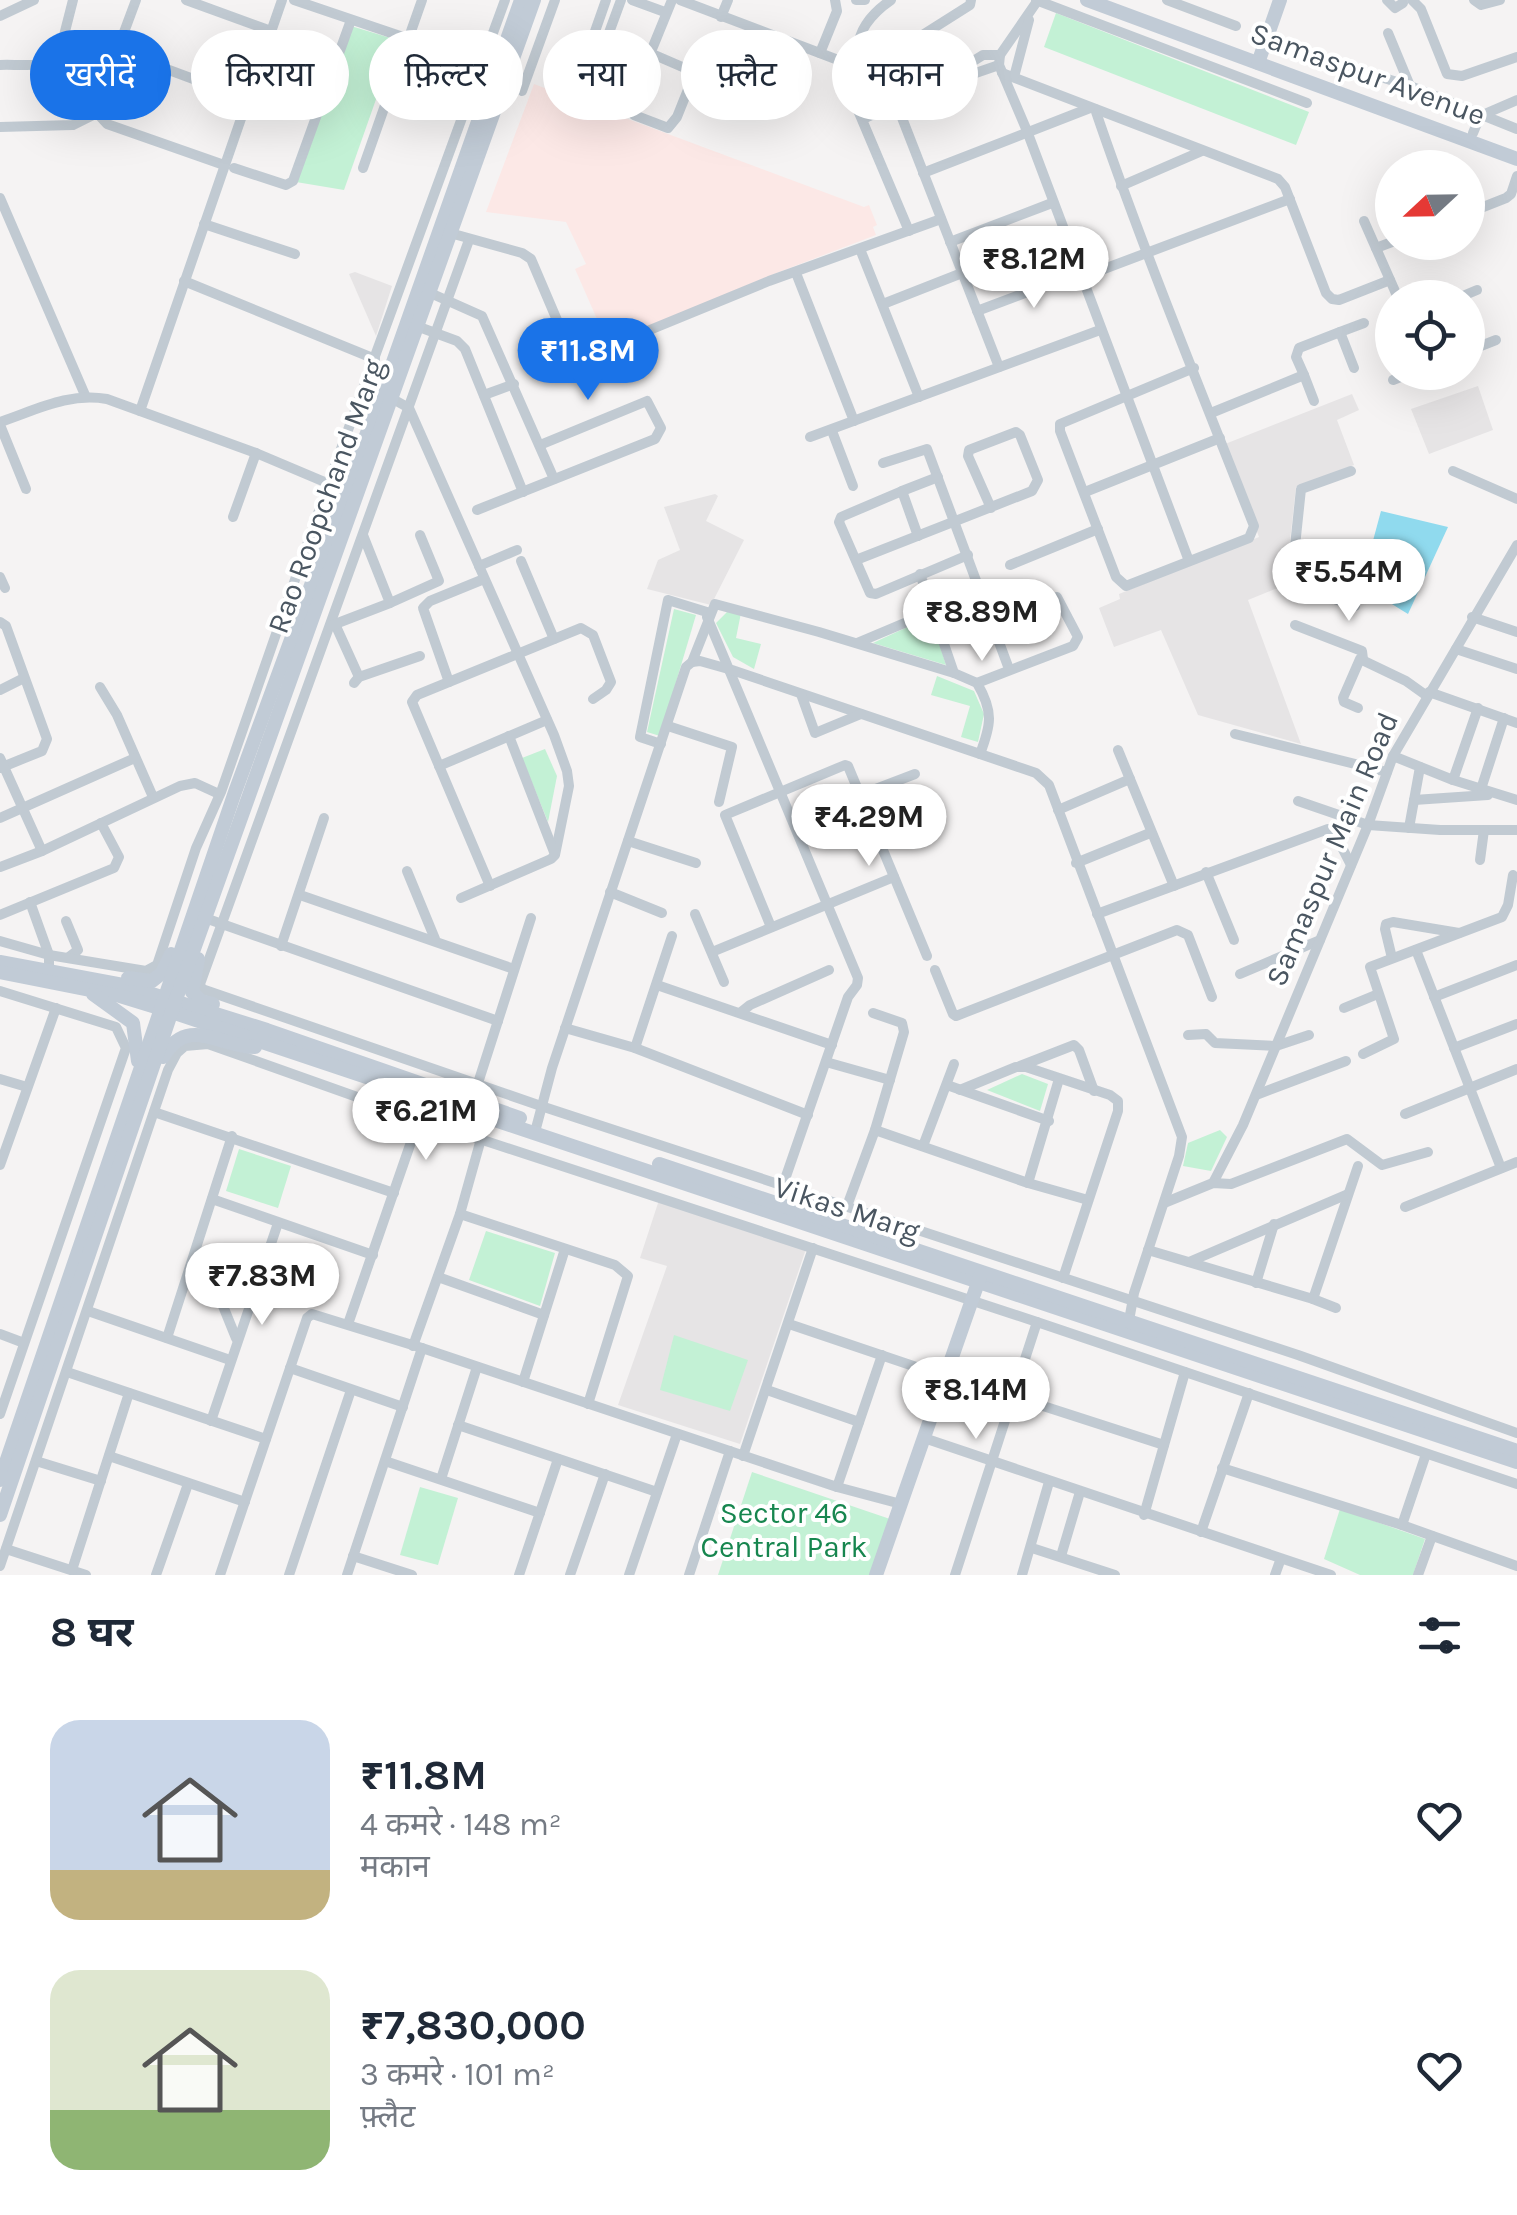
<!DOCTYPE html>
<html lang="hi">
<meta charset="utf-8">
<style>
body{margin:0;font-family:Karla,"Noto Sans Devanagari",sans-serif;background:#f6f6f7;color:#1f2937;height:100vh;display:flex;flex-direction:column;font-size:38px;white-space:nowrap}
*{box-sizing:border-box;margin:0}
p{font-size:32px;color:#747a83}
.icon{flex:none;width:55px;height:55px;fill:none;stroke:currentColor;stroke-width:2;stroke-linecap:round;stroke-linejoin:round}
.map{position:relative;height:1575px;overflow:hidden}
.side{display:flex;flex-direction:column;background:#fff;flex:1}
.side>*{flex:none}
.hud{position:absolute;left:30px;top:30px;width:1000px;height:90px;display:flex;gap:20px}
.needle{width:65px;rotate:248deg}
.buttons{position:absolute;left:1375px;top:150px;display:grid;gap:20px}
.buttons a{display:grid;place-items:center;width:110px;height:110px;border-radius:50%;background:#fff;box-shadow:0 10px 40px #0002;font-size:50px}
.price{position:absolute;translate:-50% -85px;padding:0 22px;border-radius:35px;background:#fff;color:#222;font-size:32px;line-height:65px;filter:drop-shadow(0 2px 5px #0008)}
.price::after{content:'';position:absolute;left:50%;top:60px;width:30px;height:22px;margin-left:-15px;background:inherit;clip-path:polygon(0 0,100% 0,50% 100%)}
.price.selected{background:#1a73e8;color:#fff}
ul{padding:0;list-style:none}
li{display:flex;align-items:center;gap:30px;height:250px;padding:0 50px}
li span{display:grid;place-items:center;flex:none;width:280px;height:200px;border-radius:30px;color:#555}
li>.icon{margin-inline-start:auto}
span .icon{width:120px;height:120px;fill:#fffc;stroke-width:1}
li b{font-size:42px}
h2{display:flex;justify-content:space-between;align-items:center;height:120px;padding:0 50px;font-size:42px}
.chip{padding:0 35px;border-radius:45px;background:#fff;box-shadow:0 10px 40px #0002;font-size:35px;line-height:90px}
.chip.selected{background:#1a73e8;color:#fff}
.map>svg:first-child{display:block}
.education{fill:#e6e4e5}
.medical{fill:#fce8e6}
.green{fill:#c3f1d5}
.water{fill:#90daee}
.lines{fill:none;stroke-linecap:round;stroke-linejoin:round}
.street{stroke:#c1cad2;stroke-width:10}
.secondary{stroke:#c1cbd6;stroke-width:14}
.labels{text-anchor:middle;stroke-width:8;stroke-linejoin:round;paint-order:stroke}
.street-label{font-size:30px;fill:#4a5661;stroke:#fff}
.park-label{font-size:30px;fill:#17864f;stroke:#fff}
</style>
<div class="map">
<svg width="1517" height="1575" viewBox="0 0 1517 1575">
<rect width="100%" height="100%" fill="#f5f3f3"/>
<g class="education">
<path d="M355 272 392 286 376 336 349 274Z"/>
<path d="M1478 386 1493 430 1429 454 1411 409Z"/>
<path d="M1352 394 1359 410 1337 420 1354 465 1296 487 1285 585 1248 600 1301 744 1198 715 1161 630 1114 647 1099 608 1120 599 1119 594 1259 537 1225 444Z"/>
<path d="M715 494 718 496 706 521 744 540 711 605 647 589 658 560 680 550 664 507Z"/>
<path d="M659 1200 806 1249 740 1444 618 1405 667 1266 640 1258Z"/>
</g>
<path class="medical" d="M534 84 864 207 869 205 877 225 873 227 876 235 779 272 608 344 575 269 586 264 566 222 486 212Z"/>
<g class="green">
<path d="M1056 13 1309 112 1296 145 1044 47Z"/>
<path d="M351 26 397 40 344 190 296 182Z"/>
<path d="M674 609 696 615 660 736 647 732Z"/>
<path d="M727 612 741 613 736 638 761 644 754 669 733 657 716 623Z"/>
<path d="M931 616 946 665 873 643Z"/>
<path d="M937 676 974 691 984 714 978 742 961 737 970 706 931 695Z"/>
<path d="M545 749 557 776 548 822 522 758Z"/>
<path d="M1022 1074 1048 1084 1040 1111 987 1090Z"/>
<path d="M1220 1130 1227 1137 1211 1171 1183 1166 1188 1143Z"/>
<path d="M239 1149 291 1166 278 1208 226 1191Z"/>
<path d="M486 1231 555 1253 540 1306 469 1280Z"/>
<path d="M674 1335 748 1360 730 1411 660 1390Z"/>
<path d="M752 1472 890 1519 870 1575H718Z"/>
<path d="M420 1487 458 1498 438 1565 400 1555Z"/>
<path d="M1340 1509 1425 1539 1413 1575H1360L1324 1559Z"/>
</g>
<path class="water" d="M1381 511 1448 527 1408 614 1361 585Z"/>
<g class="lines">
<g class="street">
<path d="M136 0 98 102 97 113 107 124 224 165"/>
<path d="M186 0 271 31"/>
<path d="M294 0 409 39"/>
<path d="M621 0 585 98 588 102 619 113 628 99"/>
<path d="M632 0 662 11"/>
<path d="M680 0 846 63"/>
<path d="M856 0H865"/>
<path d="M891 0C872 13 854 33 859 57L866 61 891 55 970 5 971 0"/>
<path d="M1036 0 1307 103"/>
<path d="M1038 0 1000 55 999 65 1027 131 1189 561"/>
<path d="M1167 0 1236 26"/>
<path d="M1387 0 1395 8 1403 3"/>
<path d="M1412 0 1421 9 1447 74 1462 76 1517 57"/>
<path d="M1474 0 1481 5 1500 0"/>
<path d="M0 16 34 0"/>
<path d="M721 17 728 0"/>
<path d="M1388 33 1410 86"/>
<path d="M118 51 247 99"/>
<path d="M650 53 687 69 693 77 677 117 668 128 634 115 630 103 672 0"/>
<path d="M820 53 837 11 835 0"/>
<path d="M1322 59 1410 86 1517 129"/>
<path d="M0 65C19 64 46 69 59 55L73 0"/>
<path d="M1002 73 1278 179 1285 187 1326 293 1332 299 1339 300 1390 280"/>
<path d="M1014 77 1029 20"/>
<path d="M943 80 983 55H1000"/>
<path d="M849 89 909 231"/>
<path d="M522 91 555 0"/>
<path d="M573 94 606 0"/>
<path d="M897 105 999 367"/>
<path d="M1095 109C1143 250 1200 388 1254 526L1249 538 1126 586 1116 577 1060 431V424L1194 368"/>
<path d="M863 119 935 87 999 65"/>
<path d="M0 127 73 125 97 113"/>
<path d="M1473 133 1480 116 1517 100"/>
<path d="M234 168 286 185 293 181 351 20"/>
<path d="M363 168 422 0"/>
<path d="M923 173 1090 108"/>
<path d="M1121 186 1202 151"/>
<path d="M0 198 85 395"/>
<path d="M1468 213 1506 198 1511 194 1517 176"/>
<path d="M1364 221 1398 298"/>
<path d="M204 224 295 254"/>
<path d="M450 233 522 253 531 259 574 360 627 339"/>
<path d="M469 240 200 984 202 989 541 1106 1298 1355 1517 1433"/>
<path d="M950 242 1052 203"/>
<path d="M1376 248 1392 242"/>
<path d="M860 249 919 397"/>
<path d="M796 273 854 421"/>
<path d="M1080 278 1290 199"/>
<path d="M184 281 375 359"/>
<path d="M428 292 482 316 554 479"/>
<path d="M1458 298 1477 290"/>
<path d="M883 304 962 273"/>
<path d="M977 311 1078 273"/>
<path d="M411 324 457 341 465 349 523 492"/>
<path d="M1340 332 1364 323"/>
<path d="M640 334 769 281 941 219"/>
<path d="M1468 351 1496 340"/>
<path d="M1304 375 1314 401"/>
<path d="M1393 380 1413 372"/>
<path d="M484 395 514 384"/>
<path d="M391 398 409 408 554 735 567 771 569 786 555 855 551 859 461 898"/>
<path d="M140 411 282 0"/>
<path d="M1211 413 1304 375 1296 357 1299 348 1340 332 1354 368"/>
<path d="M0 422C36 410 69 392 107 399L256 453 346 491"/>
<path d="M0 425 26 489"/>
<path d="M832 431 853 486"/>
<path d="M810 437 1100 330"/>
<path d="M883 463 927 449 1009 669"/>
<path d="M1351 471 1301 489 1291 584 1355 606"/>
<path d="M1453 471 1517 499"/>
<path d="M902 491 841 517 839 522 870 593 876 594 968 555"/>
<path d="M1085 492 1220 438"/>
<path d="M477 510 655 439 661 428 647 401 540 445"/>
<path d="M233 517 256 453"/>
<path d="M918 536 902 491 938 477"/>
<path d="M856 560 1032 491 1038 480 1020 435 1016 432 969 450 968 456 991 508"/>
<path d="M521 561 554 639"/>
<path d="M1010 565 1098 529"/>
<path d="M479 566 517 550"/>
<path d="M920 574 954 673 977 683C994 712 991 725 980 754"/>
<path d="M0 577 5 588"/>
<path d="M390 603 439 581 420 535"/>
<path d="M707 617 858 978 857 985 848 997 783 1185"/>
<path d="M1472 617 1517 632"/>
<path d="M0 622 6 626 47 739 42 751 0 768"/>
<path d="M335 624 359 677"/>
<path d="M1295 625 1362 651 1363 659"/>
<path d="M330 626 390 603 363 535"/>
<path d="M857 643 933 611"/>
<path d="M1456 649 1517 669"/>
<path d="M692 662 700 661 732 670 1036 773 1049 785 1182 1137 1179 1156 1134 1293 1128 1326"/>
<path d="M449 682 423 608 430 601 484 579"/>
<path d="M354 683 359 677 420 656"/>
<path d="M977 683 1073 646 1078 637 1057 597 992 618"/>
<path d="M100 687 117 715 153 797"/>
<path d="M0 690 24 678"/>
<path d="M1429 692 1517 723"/>
<path d="M801 694 815 733 861 714"/>
<path d="M1358 708 1344 702 1343 698 1360 659 1406 681 1427 696"/>
<path d="M668 726 732 747 719 802"/>
<path d="M1235 734 1387 772"/>
<path d="M509 736 554 852"/>
<path d="M661 744 640 737 668 600 710 613"/>
<path d="M1118 750 1174 886"/>
<path d="M1393 756 1453 780 1517 800"/>
<path d="M0 758 42 851"/>
<path d="M439 766 547 720"/>
<path d="M1453 780 1478 708"/>
<path d="M1481 789 1504 718"/>
<path d="M860 795 915 774"/>
<path d="M1414 800 1488 795"/>
<path d="M1298 801 1368 825 1440 830H1517"/>
<path d="M1058 810 1130 779"/>
<path d="M0 818 135 758"/>
<path d="M1409 828 1420 767"/>
<path d="M628 841 696 863"/>
<path d="M1480 860 1484 830"/>
<path d="M1076 863 1150 833"/>
<path d="M0 867 42 851 180 786 195 783 219 794"/>
<path d="M407 871 435 939"/>
<path d="M1206 872 1234 940"/>
<path d="M490 886 412 702 417 695 581 628 593 635 611 682 606 690 593 699"/>
<path d="M610 892 662 913"/>
<path d="M300 895 514 969"/>
<path d="M30 902 49 955V973"/>
<path d="M695 914 724 982"/>
<path d="M1097 914 1328 829 1333 830 1351 865"/>
<path d="M0 915 114 868 119 857 101 823"/>
<path d="M205 918 498 1021"/>
<path d="M66 921 78 950 69 957"/>
<path d="M771 927 725 815 845 765 848 766 927 956"/>
<path d="M0 941 49 955 146 971 157 965 196 848 221 792 329 482 505 0"/>
<path d="M281 946 324 818"/>
<path d="M1416 950 1501 1168"/>
<path d="M712 952 894 877"/>
<path d="M1392 958 1385 929 1386 924 1393 922 1459 933"/>
<path d="M935 970 953 1014 956 1016 1177 930 1188 935 1212 997"/>
<path d="M1240 974 1320 940"/>
<path d="M657 985 832 1045"/>
<path d="M0 991 116 1027 126 1048 0 1414"/>
<path d="M1434 997 1517 965"/>
<path d="M1344 1008 1378 994"/>
<path d="M740 1013 750 1005 829 970"/>
<path d="M565 1028 635 1048 808 1115"/>
<path d="M1188 1035 1206 1034 1215 1043 1276 1046 1309 1035"/>
<path d="M635 1048 672 936"/>
<path d="M1454 1048 1517 1024"/>
<path d="M1363 1054 1394 1039 1370 967 1502 917 1508 905 1513 875"/>
<path d="M826 1062 890 1080"/>
<path d="M1020 1066 1074 1045 1079 1050 1094 1091"/>
<path d="M0 1079 27 1087"/>
<path d="M478 1083 531 918"/>
<path d="M947 1085 1049 1121"/>
<path d="M960 1090 1016 1067H1026L1110 1095 1118 1101V1111L1063 1278"/>
<path d="M1256 1095 1346 1061"/>
<path d="M154 1112 394 1193"/>
<path d="M1405 1114 1517 1069"/>
<path d="M875 1130 1028 1183 1088 1200"/>
<path d="M535 1132 552 1068 686 667 692 662 715 604 819 632 954 673"/>
<path d="M923 1146 954 1064"/>
<path d="M0 1165 56 1008"/>
<path d="M1028 1183 1059 1079"/>
<path d="M1213 1183 1243 1125 1368 825 1393 756 1517 545"/>
<path d="M212 1199 373 1255"/>
<path d="M1164 1203 1213 1183 1231 1184 1347 1139 1382 1165 1428 1152"/>
<path d="M847 1206 875 1130 904 1032 902 1023 873 1013"/>
<path d="M1405 1207 1517 1162"/>
<path d="M460 1214 615 1265 628 1276 588 1404"/>
<path d="M1148 1250 1313 1299 1358 1166"/>
<path d="M1189 1262 1348 1194"/>
<path d="M438 1277 544 1315"/>
<path d="M1256 1283 1274 1224"/>
<path d="M1313 1299 1336 1308"/>
<path d="M223 1306 236 1338"/>
<path d="M88 1311 230 1360"/>
<path d="M348 1324 419 1119"/>
<path d="M789 1324 943 1376"/>
<path d="M0 1334 24 1343"/>
<path d="M167 1338 232 1136"/>
<path d="M413 1346 460 1214 481 1139"/>
<path d="M290 1368 403 1407"/>
<path d="M67 1372 266 1439"/>
<path d="M523 1382 565 1249"/>
<path d="M767 1390 859 1422"/>
<path d="M1012 1396 1164 1445"/>
<path d="M211 1421 278 1223"/>
<path d="M458 1425 657 1492"/>
<path d="M924 1438 1331 1575"/>
<path d="M109 1456 245 1502"/>
<path d="M743 1456 813 1248"/>
<path d="M36 1461 101 1481"/>
<path d="M385 1461 540 1513"/>
<path d="M1222 1468 1402 1525 1517 1566"/>
<path d="M441 1479 477 1367"/>
<path d="M837 1487 882 1355"/>
<path d="M1144 1515 1185 1372"/>
<path d="M1402 1525 1426 1454"/>
<path d="M1201 1532 1249 1393"/>
<path d="M1032 1548 1115 1575"/>
<path d="M6 1549 86 1575"/>
<path d="M353 1556 412 1575"/>
<path d="M1061 1556 1080 1492"/>
<path d="M0 1566 168 1070 177 1053 185 1046 208 1044 419 1119 1037 1322 1517 1484"/>
<path d="M72 1570 129 1393"/>
<path d="M156 1575 188 1484"/>
<path d="M220 1575 307 1318 312 1314 422 1348 837 1487 901 1504"/>
<path d="M289 1575 351 1390"/>
<path d="M347 1575 422 1348"/>
<path d="M519 1575 558 1459"/>
<path d="M570 1575 605 1474"/>
<path d="M629 1575 677 1434"/>
<path d="M689 1575 730 1451"/>
<path d="M955 1575 1037 1322"/>
<path d="M1022 1575 1049 1482"/>
<path d="M1275 1575 1280 1561"/>
<path d="M1418 1575 1432 1536"/>
</g>
<g class="secondary">
<path d="M1087 0 1517 159"/>
<path d="M1258 63 1280 0"/>
<path d="M198 959 192 992 201 1001 213 1004"/>
<path d="M0 962 123 985 267 1030 520 1118"/>
<path d="M0 972 120 996 172 1012 1517 1462"/>
<path d="M128 978 152 981 162 973 171 954"/>
<path d="M93 994 133 1023 138 1061"/>
<path d="M163 1057C188 1014 219 1047 255 1047"/>
<path d="M659 1164 1517 1451"/>
<path d="M0 1480 235 792 392 365 521 0"/>
<path d="M0 1515 175 1002 534 0"/>
<path d="M876 1575 981 1274"/>
</g>
</g>
<g class="labels">
<g class="street-label">
<text transform="translate(1368 74) rotate(20)" y="10">Samaspur Avenue</text>
<text transform="translate(326 496) rotate(-70)" y="10">Rao Roopchand Marg</text>
<text transform="translate(1332 849) rotate(-67)" y="10">Samaspur Main Road</text>
<text transform="translate(847 1209) rotate(18)" y="10">Vikas Marg</text>
</g>
<g class="park-label">
<text x="784" y="1523">Sector 46<tspan x="784" dy="34">Central Park</tspan></text>
</g>
</g>
</svg>
<div class="buttons">
<a><svg class="needle" viewBox="-14 -14 28 28"><path d="M0-13l5 13h-10z" fill="#e53935"/><path d="M0 13l5-13h-10z" fill="#747a83"/></svg></a>
<a><svg class="icon" aria-label="locate" viewBox="0 0 24 24"><circle cx="12" cy="12" r="6"/><path d="M12 2v4M12 18v4M2 12h4M18 12h4"/></svg></a>
</div>
<b class="price" style="left:1034px;top:311px">₹8.12M</b>
<b class="price selected" style="left:588px;top:403px">₹11.8M</b>
<b class="price" style="left:1349px;top:624px">₹5.54M</b>
<b class="price" style="left:982px;top:664px">₹8.89M</b>
<b class="price" style="left:869px;top:869px">₹4.29M</b>
<b class="price" style="left:426px;top:1163px">₹6.21M</b>
<b class="price" style="left:262px;top:1328px">₹7.83M</b>
<b class="price" style="left:976px;top:1442px">₹8.14M</b>
<div class="hud">
<a class="chip selected">खरीदें</a>
<a class="chip">किराया</a>
<a class="chip">फ़िल्टर</a>
<a class="chip">नया</a>
<a class="chip">फ़्लैट</a>
<a class="chip">मकान</a>
</div>
</div>
<section class="side">
<h2>8 घर<svg class="icon" aria-label="filters" viewBox="0 0 24 24"><path d="M4 7h16M4 17h16"/><circle cx="9" cy="7" r="2"/><circle cx="15" cy="17" r="2"/></svg></h2>
<ul>
<li><span style="background:linear-gradient(#c9d6e8 75%,#c2b280 0)"><svg class="icon" aria-label="home" viewBox="0 0 24 24"><path d="M3 11l9-7 9 7M6 9v11h12V9"/></svg></span><div><b>₹11.8M</b><p>4 कमरे · 148 m²</p><p>मकान</p></div><svg class="icon" aria-label="heart" viewBox="0 0 24 24"><path d="M12 20l-8-8c-3-5 5-10 8-4 3-6 11-1 8 4z"/></svg></li>
<li><span style="background:linear-gradient(#dfe7d0 70%,#8fb573 0)"><svg class="icon" aria-label="home" viewBox="0 0 24 24"><path d="M3 11l9-7 9 7M6 9v11h12V9"/></svg></span><div><b>₹7,830,000</b><p>3 कमरे · 101 m²</p><p>फ़्लैट</p></div><svg class="icon" aria-label="heart" viewBox="0 0 24 24"><path d="M12 20l-8-8c-3-5 5-10 8-4 3-6 11-1 8 4z"/></svg></li>
</ul>
</section>
